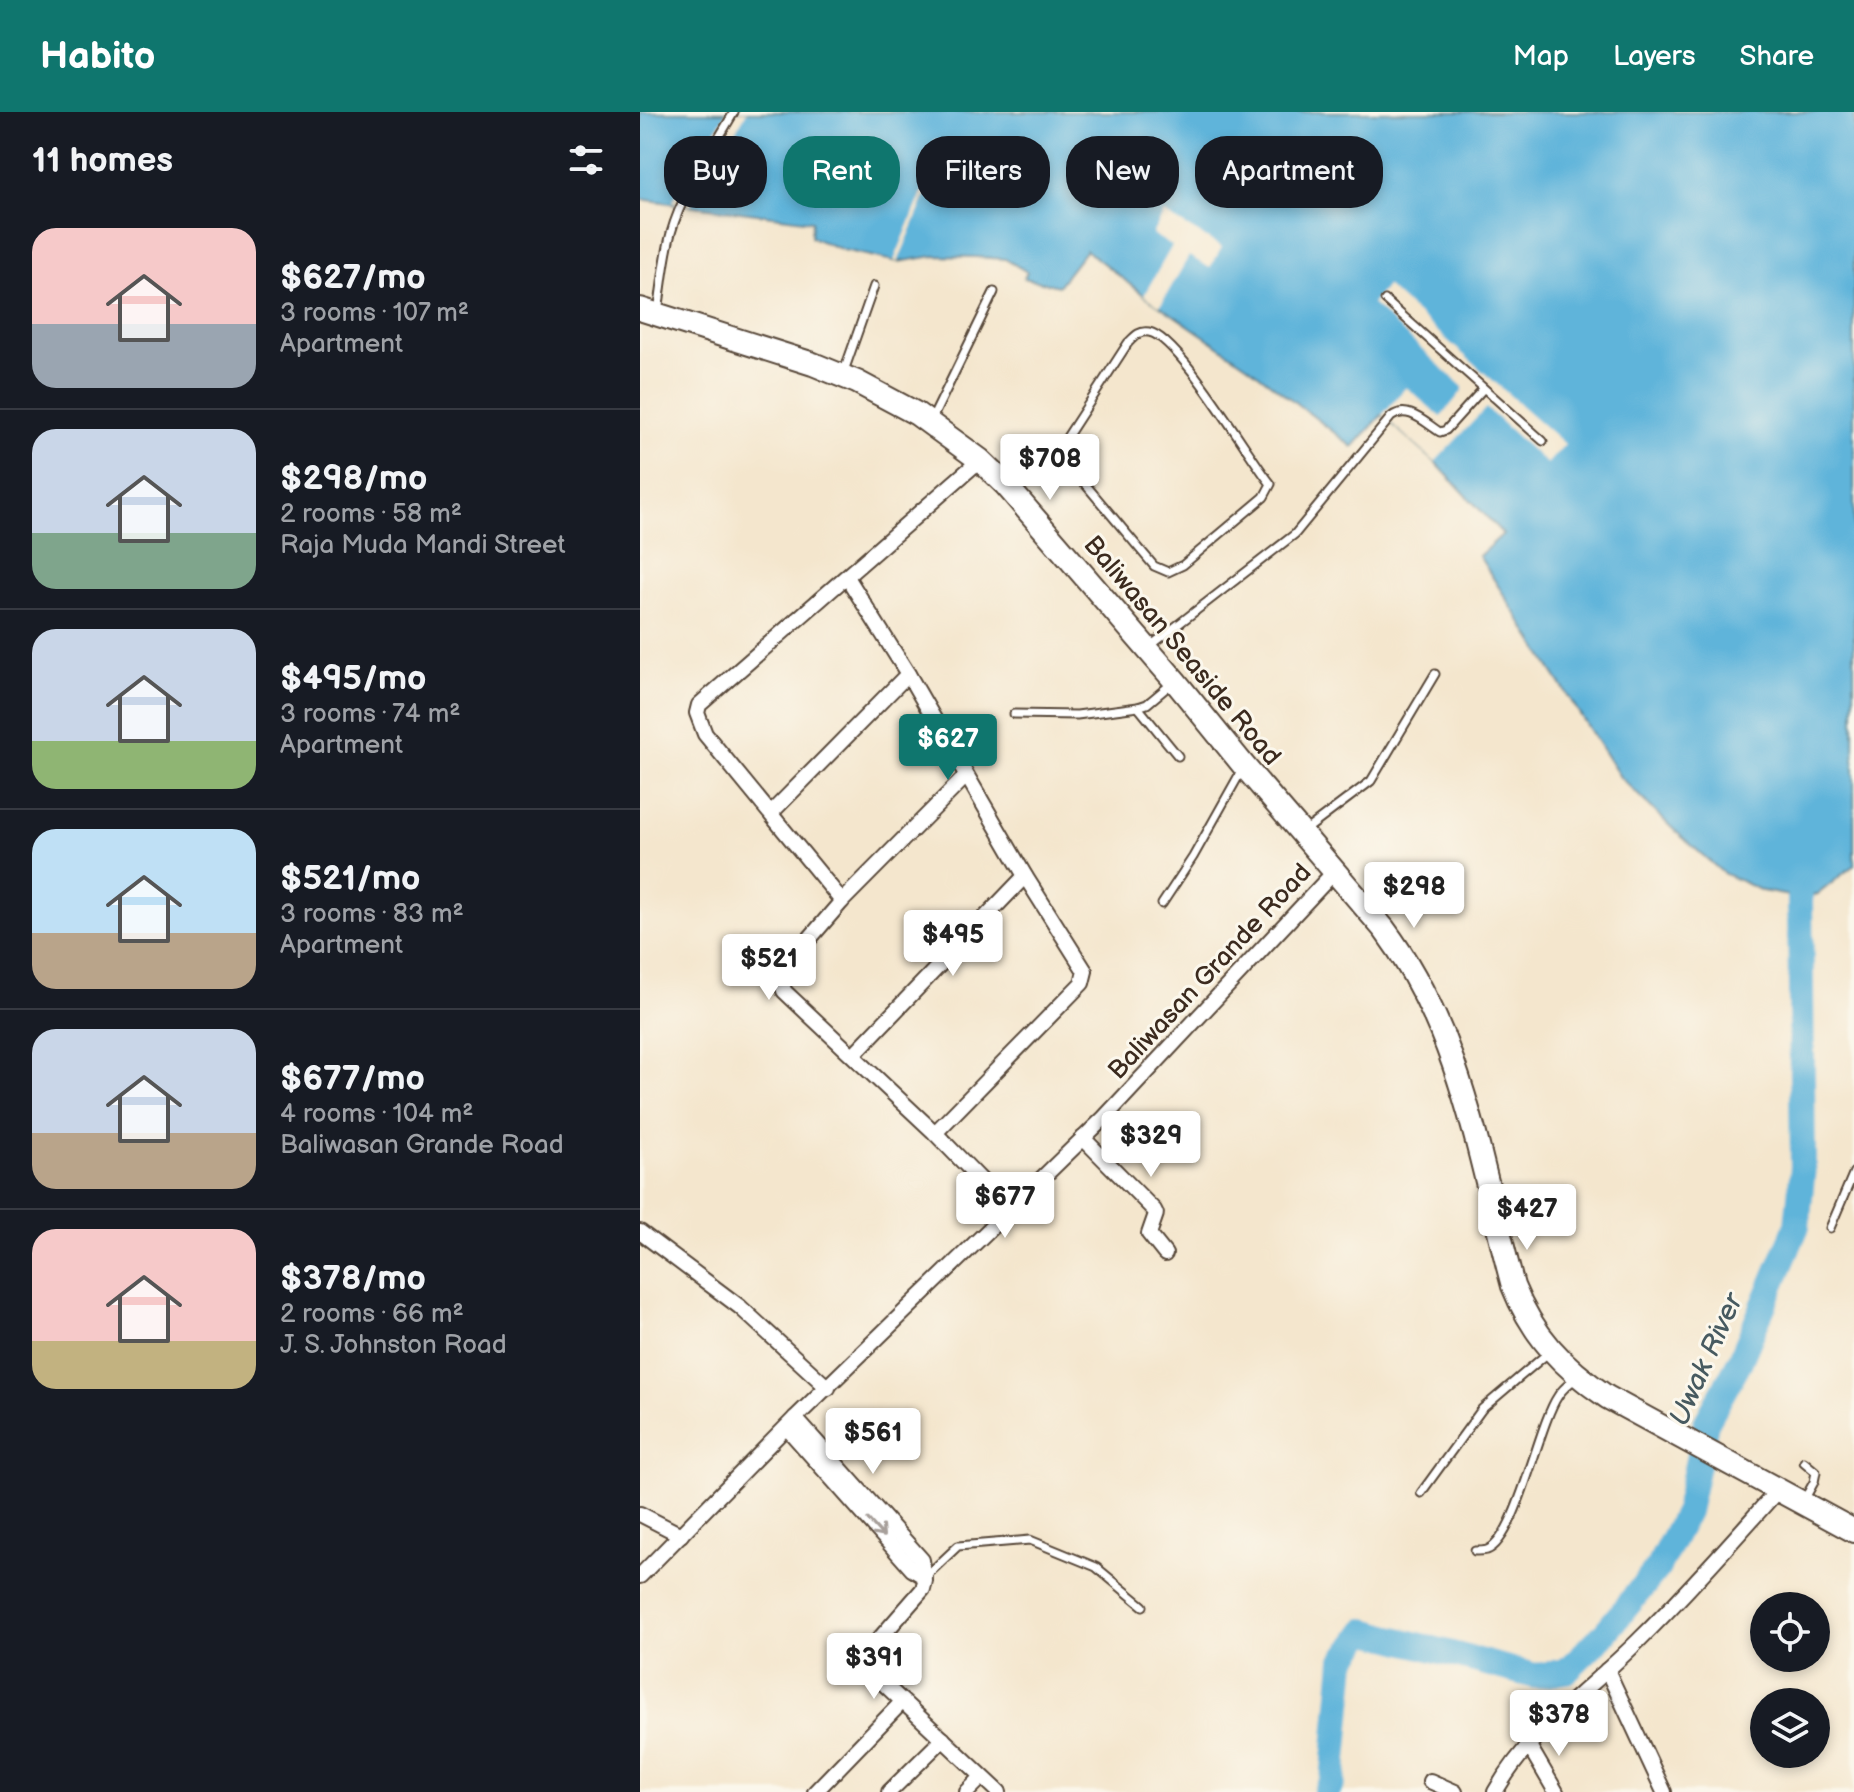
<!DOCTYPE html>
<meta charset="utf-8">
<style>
body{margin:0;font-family:"Balsamiq Sans",sans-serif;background:#242831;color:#f1f3f6;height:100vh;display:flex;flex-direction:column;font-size:30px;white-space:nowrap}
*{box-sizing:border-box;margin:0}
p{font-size:26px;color:#9ea1a6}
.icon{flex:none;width:44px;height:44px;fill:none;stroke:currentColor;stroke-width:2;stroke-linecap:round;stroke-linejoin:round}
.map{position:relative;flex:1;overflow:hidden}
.panel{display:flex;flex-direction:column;background:#171b24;width:640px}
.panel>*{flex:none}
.banner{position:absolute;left:24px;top:24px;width:760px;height:72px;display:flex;gap:16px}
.fabs{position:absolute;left:1110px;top:1480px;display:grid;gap:16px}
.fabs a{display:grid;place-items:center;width:80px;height:80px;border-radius:50%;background:#171b24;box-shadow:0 4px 12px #0003;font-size:40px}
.price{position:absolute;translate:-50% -68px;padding:0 18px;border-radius:8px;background:#fff;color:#222;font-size:26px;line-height:52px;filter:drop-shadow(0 2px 4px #0008)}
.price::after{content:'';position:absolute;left:50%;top:48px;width:24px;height:18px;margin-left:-12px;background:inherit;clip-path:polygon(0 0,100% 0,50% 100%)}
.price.current{background:#0f766e;color:#fff}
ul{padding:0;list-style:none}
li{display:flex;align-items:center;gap:24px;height:200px;padding:0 32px}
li+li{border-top:2px solid #363941}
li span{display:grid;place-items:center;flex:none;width:224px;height:160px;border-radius:24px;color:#555}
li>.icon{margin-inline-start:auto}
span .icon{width:96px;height:96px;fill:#fffc;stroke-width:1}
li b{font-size:34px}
h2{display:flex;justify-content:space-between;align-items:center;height:96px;padding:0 32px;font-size:34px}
.chip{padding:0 28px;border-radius:32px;background:#171b24;box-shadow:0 4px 12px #0003;font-size:28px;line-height:72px}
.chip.current{background:#0f766e;color:#fff}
header{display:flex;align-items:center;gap:48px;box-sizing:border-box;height:112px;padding:0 40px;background:#0f766e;color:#fff}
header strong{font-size:38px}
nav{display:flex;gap:44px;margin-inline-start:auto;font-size:28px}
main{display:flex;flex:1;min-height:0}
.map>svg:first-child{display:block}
.water{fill:#5eb4da;stroke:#4c6f7c;stroke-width:2}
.pier{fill:#f4e6cd}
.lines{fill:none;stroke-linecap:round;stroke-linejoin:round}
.river{stroke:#5eb4da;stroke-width:26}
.service-casing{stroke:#574638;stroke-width:11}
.minor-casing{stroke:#574638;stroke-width:18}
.secondary-casing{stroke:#574638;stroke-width:26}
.service{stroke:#fff;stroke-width:7}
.minor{stroke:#fff;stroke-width:14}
.secondary{stroke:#fff;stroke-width:22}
.oneway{stroke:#a79f9a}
.labels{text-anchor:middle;stroke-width:6;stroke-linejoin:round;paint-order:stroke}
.street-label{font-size:26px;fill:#3b2a1e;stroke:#fbf7ec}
.water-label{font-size:28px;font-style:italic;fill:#475a60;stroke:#fbf7ec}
</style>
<header>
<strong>Habito</strong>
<nav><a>Map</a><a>Layers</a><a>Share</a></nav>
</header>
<main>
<section class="panel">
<h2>11 homes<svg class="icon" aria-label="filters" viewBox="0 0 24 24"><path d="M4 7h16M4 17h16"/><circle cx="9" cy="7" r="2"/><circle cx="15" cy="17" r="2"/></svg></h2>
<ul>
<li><span style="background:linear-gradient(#f6c9c9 60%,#9aa5b1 0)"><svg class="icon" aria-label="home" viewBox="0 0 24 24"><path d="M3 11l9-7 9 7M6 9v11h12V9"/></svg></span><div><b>$627/mo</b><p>3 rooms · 107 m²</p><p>Apartment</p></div></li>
<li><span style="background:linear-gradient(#c9d6e8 65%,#7fa58c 0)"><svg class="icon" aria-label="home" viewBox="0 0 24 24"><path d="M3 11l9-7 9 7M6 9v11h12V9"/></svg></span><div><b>$298/mo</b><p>2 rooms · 58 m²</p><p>Raja Muda Mandi Street</p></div></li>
<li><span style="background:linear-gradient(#c9d6e8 70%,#8fb573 0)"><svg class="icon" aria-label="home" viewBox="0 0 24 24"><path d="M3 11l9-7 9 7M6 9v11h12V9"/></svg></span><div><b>$495/mo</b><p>3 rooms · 74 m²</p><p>Apartment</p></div></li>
<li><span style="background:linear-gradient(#bfe0f5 65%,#b9a48a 0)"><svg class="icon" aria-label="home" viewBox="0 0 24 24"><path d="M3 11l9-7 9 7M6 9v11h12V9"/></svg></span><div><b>$521/mo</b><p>3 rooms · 83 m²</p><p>Apartment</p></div></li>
<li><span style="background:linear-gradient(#c9d6e8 65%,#b9a48a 0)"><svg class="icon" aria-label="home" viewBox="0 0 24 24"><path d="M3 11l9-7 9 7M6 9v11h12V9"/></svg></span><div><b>$677/mo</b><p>4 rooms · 104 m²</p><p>Baliwasan Grande Road</p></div></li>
<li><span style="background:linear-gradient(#f6c9c9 70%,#c2b280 0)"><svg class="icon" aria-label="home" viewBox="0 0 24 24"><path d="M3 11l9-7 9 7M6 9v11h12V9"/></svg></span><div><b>$378/mo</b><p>2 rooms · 66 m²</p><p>J. S. Johnston Road</p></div></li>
</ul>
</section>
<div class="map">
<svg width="1214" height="1680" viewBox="0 0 1214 1680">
<rect width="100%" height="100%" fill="#fbf7ec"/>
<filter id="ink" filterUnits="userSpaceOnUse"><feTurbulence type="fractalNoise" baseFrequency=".0125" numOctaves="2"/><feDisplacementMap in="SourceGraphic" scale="16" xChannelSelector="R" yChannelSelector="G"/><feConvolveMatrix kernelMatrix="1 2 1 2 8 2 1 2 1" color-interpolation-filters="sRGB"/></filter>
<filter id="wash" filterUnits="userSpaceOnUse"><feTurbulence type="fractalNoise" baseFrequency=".006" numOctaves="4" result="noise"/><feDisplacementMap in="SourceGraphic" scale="32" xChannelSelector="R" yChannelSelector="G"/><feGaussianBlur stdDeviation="1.8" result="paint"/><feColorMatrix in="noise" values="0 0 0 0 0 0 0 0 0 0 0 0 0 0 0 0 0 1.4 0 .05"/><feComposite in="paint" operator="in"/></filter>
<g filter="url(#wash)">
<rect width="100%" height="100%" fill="#f4e6cd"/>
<path class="water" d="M0 0H1214V753L1178 782 1160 786 1122 779 1083 761 1033 717 980 665 839 444 863 422 794 349 742 303 713 335 608 254 504 183 446 138 418 174 384 166 387 160 365 147 335 145 294 144 258 150 203 138 171 125 172 109 0 87Z"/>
<g class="pier">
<path d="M87 0H107L51 93 32 90Z"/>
<path d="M295 27 315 36 318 30 326 32 319 47 303 41 258 150 254 149 299 40 292 36Z"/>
<path d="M524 101 582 135 570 156 549 144 520 194 504 183 532 134 512 122Z"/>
<path d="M746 174 925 332 907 352 846 296 795 350 742 303 766 275 801 305 823 278V275L732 192Z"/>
</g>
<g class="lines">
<path class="river" d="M686 1680 693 1670 704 1548 725 1519 895 1564 926 1559 965 1521 1017 1457 1047 1399 1066 1311 1100 1249 1157 1114 1163 1055 1160 786"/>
</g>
</g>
<g filter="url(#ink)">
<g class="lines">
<defs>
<g id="service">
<path d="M745 188 903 329"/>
<path d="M18 200C22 174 24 147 31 121 43 78 72 39 94 0"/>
<path d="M203 262 234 174"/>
<path d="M291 309 354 180"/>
<path d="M366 371 397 335H407L435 360 514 454 528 460 543 453 624 385 631 372C608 344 539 225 509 220 499 218 494 225 488 231L416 342"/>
<path d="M509 535 655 422 751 305C768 292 785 311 800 320L806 318 843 277"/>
<path d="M498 595 538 644"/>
<path d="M374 602 437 603 498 595 507 592 531 572"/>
<path d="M666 718 731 669 795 562"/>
<path d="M522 792 553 745 603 656"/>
<path d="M1190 1116 1214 1060"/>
<path d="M781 1381 842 1297 908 1241"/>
<path d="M1163 1390 1174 1370 1176 1360 1164 1350"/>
<path d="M835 1439C839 1439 843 1439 847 1438 877 1427 898 1313 918 1284 922 1277 930 1271 936 1266"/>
<path d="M285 1465 318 1434 390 1428 456 1455 503 1494"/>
</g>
<g id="minor">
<path d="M207 465 268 562 385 764 445 859 442 871 295 1021"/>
<path d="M326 664 202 789 145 855 141 864 144 879 295 1021 369 1097"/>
<path d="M131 701 268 562"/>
<path d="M202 789 65 622 57 601 59 593 340 348"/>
<path d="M214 942 385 764"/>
<path d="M443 1026 514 1098 516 1102 509 1122 525 1142"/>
<path d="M0 1120 100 1195 188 1276"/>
<path d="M155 1306 282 1448 285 1469 283 1477 228 1540 225 1546 226 1555 359 1680"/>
<path d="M147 1316 272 1457 285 1465"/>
<path d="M0 1402 41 1423"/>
<path d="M0 1464 155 1306 464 1006 695 759"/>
<path d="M967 1558 1024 1680"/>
<path d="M888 1632 916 1680"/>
<path d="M790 1669 815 1680"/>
<path d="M175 1680 262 1590"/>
<path d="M249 1680 303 1627"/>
<path d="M327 1680 341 1666"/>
<path d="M855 1680C894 1613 949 1579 1001 1526 1049 1479 1093 1428 1138 1378"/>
</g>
<path id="secondary" d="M0 197 173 252 217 270 277 302 340 348 365 372 535 569 604 654 744 817C823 923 839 1049 873 1174 893 1224 923 1255 967 1285L1214 1419"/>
</defs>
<use href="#service" class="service-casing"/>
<use href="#minor" class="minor-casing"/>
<use href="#secondary" class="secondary-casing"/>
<use href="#service" class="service"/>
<use href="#minor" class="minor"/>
<use href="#secondary" class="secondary"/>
</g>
<defs><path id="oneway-shaft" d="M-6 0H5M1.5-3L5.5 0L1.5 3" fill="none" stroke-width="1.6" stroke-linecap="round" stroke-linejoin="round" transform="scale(2)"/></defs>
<use class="oneway" href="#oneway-shaft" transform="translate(236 1416) rotate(48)"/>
</g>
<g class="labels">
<g class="street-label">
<text transform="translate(543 538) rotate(50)" y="9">Baliwasan Seaside Road</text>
<text transform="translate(569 859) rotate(-47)" y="9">Baliwasan Grande Road</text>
</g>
<g class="water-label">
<text transform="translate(1065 1247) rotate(-66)" y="10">Uwak River</text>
</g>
</g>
</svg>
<div class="fabs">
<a><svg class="icon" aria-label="locate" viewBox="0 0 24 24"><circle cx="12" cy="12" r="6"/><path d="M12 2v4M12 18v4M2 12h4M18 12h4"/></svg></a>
<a><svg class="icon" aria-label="layers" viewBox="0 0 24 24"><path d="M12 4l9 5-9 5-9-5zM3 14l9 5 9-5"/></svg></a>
</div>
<b class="price" style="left:410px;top:390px">$708</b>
<b class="price current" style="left:308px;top:670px">$627</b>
<b class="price" style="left:774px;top:818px">$298</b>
<b class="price" style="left:313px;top:866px">$495</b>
<b class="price" style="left:129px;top:890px">$521</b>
<b class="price" style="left:511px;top:1067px">$329</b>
<b class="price" style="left:365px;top:1128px">$677</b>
<b class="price" style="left:887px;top:1140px">$427</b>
<b class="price" style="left:233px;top:1364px">$561</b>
<b class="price" style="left:234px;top:1589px">$391</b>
<b class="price" style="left:919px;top:1646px">$378</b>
<div class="banner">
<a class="chip">Buy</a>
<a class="chip current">Rent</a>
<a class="chip">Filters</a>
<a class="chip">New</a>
<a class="chip">Apartment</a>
</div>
</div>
</main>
